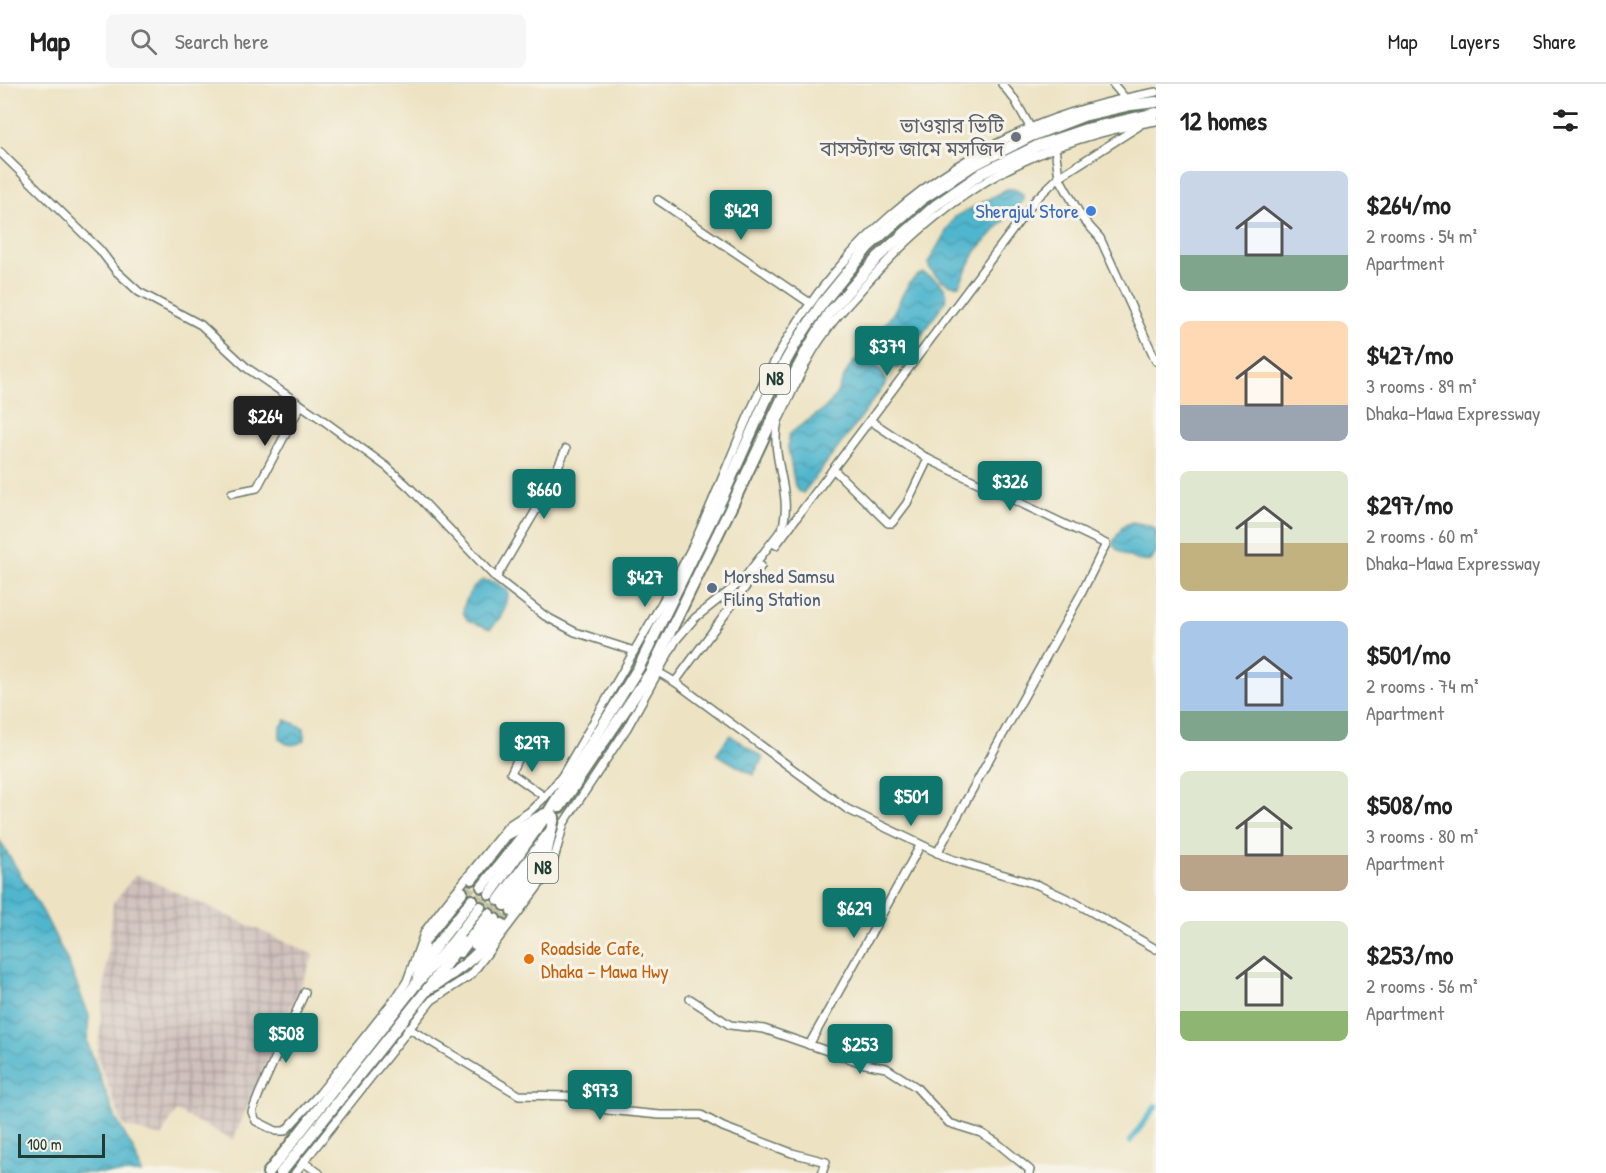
<!DOCTYPE html>
<meta charset="utf-8">
<style>
body{margin:0;font-family:"Patrick Hand","Noto Sans Bengali",sans-serif;background:#f6f6f6;color:#222;height:100vh;display:flex;flex-direction:column;font-size:22px;white-space:nowrap}
*{box-sizing:border-box;margin:0}
p{font-size:20px;color:#767676}
.icon{flex:none;width:33px;height:33px;fill:none;stroke:currentColor;stroke-width:2;stroke-linecap:round;stroke-linejoin:round}
.map{position:relative;flex:1;overflow:hidden}
.side{display:flex;flex-direction:column;background:#fff;width:450px}
.side>*{flex:none}
.scale{position:absolute;left:18px;bottom:15px;width:87px;box-sizing:border-box;padding-left:6px;border:3px solid #1f3d34;border-top:0;font-size:16px;line-height:21px;white-space:nowrap;color:#1f3d34;-webkit-text-stroke:4px #f7f3e8;paint-order:stroke}
.price{position:absolute;translate:-50% -51px;padding:0 14px;border-radius:6px;background:#0f766e;color:#fff;font-size:20px;line-height:39px;filter:drop-shadow(0 2px 3px #0008)}
.price::after{content:'';position:absolute;left:50%;top:36px;width:18px;height:14px;margin-left:-9px;background:inherit;clip-path:polygon(0 0,100% 0,50% 100%)}
.price.active{background:#222;color:#fff}
ul{padding:0;list-style:none}
li{display:flex;align-items:center;gap:18px;height:150px;padding:0 24px}
li span{display:grid;place-items:center;flex:none;width:168px;height:120px;border-radius:9px;color:#555}
li>.icon{margin-inline-start:auto}
span .icon{width:72px;height:72px;fill:#fffc;stroke-width:1}
li b{font-size:26px}
h2{display:flex;justify-content:space-between;align-items:center;height:72px;padding:0 24px;font-size:26px}
header{display:flex;align-items:center;gap:36px;box-sizing:border-box;height:84px;padding:0 30px;background:#fff;border-bottom:2px solid #e0e0e0}
header strong{font-size:28px}
nav{display:flex;gap:33px;margin-inline-start:auto;font-size:21px}
.search{width:420px;height:54px;background:#f6f6f6;display:flex;align-items:center;gap:15px;box-sizing:border-box;padding:0 21px;border-radius:9px;color:#767676;font-size:22px}
main{display:flex;flex:1;min-height:0}
.map>svg:first-child{display:block}
.industrial{fill:url(#industrial-grid)}
.water{fill:url(#water-waves);stroke:#387a81;stroke-width:1.5}
.lines{fill:none;stroke-linecap:round;stroke-linejoin:round}
.canal{stroke:#50b6ce;stroke-width:6}
.highway-tunnel{stroke:#c4c2a6;stroke-width:10;stroke-dasharray:10 5;stroke-linecap:butt}
.minor-casing{stroke:#677766;stroke-width:10}
.highway-casing{stroke:#677766;stroke-width:14}
.minor{stroke:#fff;stroke-width:7}
.highway{stroke:#fff;stroke-width:10}
.worship-dot{fill:#6b7280;stroke:#f7f3e8;stroke-width:2}
.shop-dot{fill:#3f7fe0;stroke:#f7f3e8;stroke-width:2}
.service-dot{fill:#5c6f8a;stroke:#f7f3e8;stroke-width:2}
.food-dot{fill:#e8710a;stroke:#f7f3e8;stroke-width:2}
.labels{text-anchor:middle;stroke-width:6;stroke-linejoin:round;paint-order:stroke}
.shield{fill:#f7f3e8;stroke:#60746a;stroke-width:1.5}
.shield-label{font-size:18px;font-weight:bold;fill:#1f3d34}
.worship-label{font-size:20px;fill:#5b616d;stroke:#f7f3e8;text-anchor:end}
.shop-label{font-size:20px;fill:#366cbe;stroke:#f7f3e8;text-anchor:end}
.service-label{font-size:20px;fill:#4e5e75;stroke:#f7f3e8;text-anchor:start}
.food-label{font-size:20px;fill:#c56008;stroke:#f7f3e8;text-anchor:start}
</style>
<header>
<strong>Map</strong>
<div class="search"><svg class="icon" aria-label="search" viewBox="0 0 24 24"><circle cx="10" cy="10" r="6"/><path d="M15 15l6 6"/></svg>Search here</div>
<nav><a>Map</a><a>Layers</a><a>Share</a></nav>
</header>
<main>
<div class="map">
<svg width="1156" height="1089" viewBox="0 0 1156 1089">
<defs>
<pattern id="industrial-grid" width="8" height="8" patternUnits="userSpaceOnUse" patternTransform="scale(1.5)"><rect width="8" height="8" fill="#cfc0bb"/><path d="M0 4h8M4 0v8" fill="none" stroke="#a79d99"/></pattern>
<pattern id="water-waves" width="16" height="10" patternUnits="userSpaceOnUse" patternTransform="scale(1.5)"><rect width="16" height="10" fill="#50b6ce"/><path d="M0 5q4-4 8 0t8 0" fill="none" stroke="#4295a8"/></pattern>
</defs>
<rect width="100%" height="100%" fill="#f7f3e8"/>
<filter id="ink" filterUnits="userSpaceOnUse"><feTurbulence type="fractalNoise" baseFrequency=".0167" numOctaves="2"/><feDisplacementMap in="SourceGraphic" scale="12" xChannelSelector="R" yChannelSelector="G"/><feConvolveMatrix kernelMatrix="1 2 1 2 8 2 1 2 1" color-interpolation-filters="sRGB"/></filter>
<filter id="wash" filterUnits="userSpaceOnUse"><feTurbulence type="fractalNoise" baseFrequency=".008" numOctaves="4" result="noise"/><feDisplacementMap in="SourceGraphic" scale="24" xChannelSelector="R" yChannelSelector="G"/><feGaussianBlur stdDeviation="1.35" result="paint"/><feColorMatrix in="noise" values="0 0 0 0 0 0 0 0 0 0 0 0 0 0 0 0 0 1.4 0 .05"/><feComposite in="paint" operator="in"/></filter>
<g filter="url(#wash)">
<rect width="100%" height="100%" fill="#ede3c3"/>
<path class="industrial" d="M136 790 314 871 233 1056 176 1027 161 1053 123 1042 97 973 113 819Z"/>
<g class="water">
<path d="M1007 105C1014 104 1017 106 1023 110V116L976 167 959 201C949 204 929 189 928 179L951 139 955 133Z"/>
<path d="M923 189C935 194 949 202 946 216L900 282 897 284 888 282 869 269 868 261C875 251 885 241 892 231 900 218 907 194 923 189Z"/>
<path d="M860 273C871 276 885 287 886 299L853 344 803 409 798 407 795 402 788 364 789 351C802 338 819 332 831 318 843 304 843 283 860 273Z"/>
<path d="M1132 438 1148 441 1156 446V469L1151 477C1139 480 1120 470 1112 460L1123 442Z"/>
<path d="M483 496 495 498 508 507C509 521 500 536 490 545L467 536 463 528C464 517 472 501 483 496Z"/>
<path d="M286 636 304 644 305 655C298 662 287 663 280 655V644Z"/>
<path d="M730 651 763 674 753 691 716 670Z"/>
<path d="M0 757 43 828 68 878 89 932 87 958 116 1035 134 1067 142 1089H0Z"/>
</g>
<g class="lines">
<path class="canal" d="M1130 1057 1156 1022"/>
</g>
</g>
<g filter="url(#ink)">
<g class="lines">
<g class="highway-tunnel">
<path d="M465 811 475 798"/>
<path d="M476 820 486 806"/>
<path d="M485 827 495 813"/>
<path d="M492 832 502 819"/>
<path d="M499 838 509 824"/>
</g>
<defs>
<g id="minor">
<path d="M1002 0 1015 16 1030 43"/>
<path d="M1113 0 1125 14"/>
<path d="M1055 64 1059 93 1082 134 1100 154 1156 277"/>
<path d="M0 68 100 166 116 187 139 208 201 241 247 284 320 334 387 383 411 405 496 494 545 532 575 548 634 567"/>
<path d="M658 116 810 219"/>
<path d="M928 375 1106 460 1081 510 937 769"/>
<path d="M833 385 888 439H892L907 419 928 375 871 337"/>
<path d="M232 409 257 404 301 321"/>
<path d="M776 461 1036 115 1059 93 1139 42"/>
<path d="M496 494 545 411 566 365"/>
<path d="M658 588 675 598 761 482"/>
<path d="M675 598 847 725 951 775 1038 801 1074 818 1156 865"/>
<path d="M523 663 511 689 545 713"/>
<path d="M305 908 259 1010 252 1028 256 1037 276 1047H285L320 1009 398 911 407 897 425 847 440 827 509 741 529 728 545 713 562 692C589 646 615 601 641 555 659 524 678 492 694 459 725 392 749 320 787 255 842 163 929 87 1028 45 1068 27 1113 16 1156 8"/>
<path d="M690 915 730 941 764 945 865 980 886 984 916 1003 949 1039 981 1049 996 1058 1030 1086 1029 1089"/>
<path d="M408 944 519 1011 568 1012 607 1026 660 1031H701L723 1043 792 1069 826 1078 822 1089"/>
<path d="M809 961 920 762"/>
<path d="M303 1078 319 1089"/>
<path d="M295 1089 432 916 471 891 543 796 553 779 564 739 627 644 676 556 695 534 742 497 782 445C794 409 769 374 778 337 793 308 805 275 825 249 833 236 844 225 854 214 937 115 1027 58 1156 37"/>
</g>
<g id="highway">
<path d="M560 723 650 589 734 417 787 304 807 266 829 229 878 173 936 121 982 89 1039 61 1086 45 1156 29"/>
<path d="M472 795 506 751 545 730"/>
<path d="M482 803 532 740"/>
<path d="M490 810 548 729 639 583 723 412 774 298 796 259 821 221 868 163 922 115 972 82 1031 52 1083 32 1131 21 1156 18"/>
<path d="M499 816 549 749"/>
<path d="M505 821 545 770"/>
<path d="M512 827 543 785 554 733"/>
<path d="M475 860 495 835"/>
<path d="M460 868 489 830"/>
<path d="M421 881 472 816"/>
<path d="M417 899 424 857 462 808"/>
<path d="M432 903C463 884 480 870 502 840"/>
<path d="M268 1089 417 899 453 858 480 823"/>
<path d="M281 1089 426 907 462 858"/>
</g>
</defs>
<use href="#minor" class="minor-casing"/>
<use href="#highway" class="highway-casing"/>
<use href="#minor" class="minor"/>
<use href="#highway" class="highway"/>
</g>
</g>
<circle class="worship-dot" cx="1016" cy="53" r="6"/>
<circle class="shop-dot" cx="1091" cy="127" r="6"/>
<circle class="service-dot" cx="712" cy="504" r="6"/>
<circle class="food-dot" cx="529" cy="875" r="6"/>
<g class="labels">
<g class="shield">
<rect x="760" y="280" width="30" height="30" rx="4.5"/>
<rect x="528" y="769" width="30" height="30" rx="4.5"/>
</g>
<g class="shield-label">
<text x="775" y="301">N8</text>
<text x="543" y="790">N8</text>
</g>
<g class="worship-label">
<text x="1004" y="49">ভাওয়ার ভিটি<tspan x="1004" dy="23">বাসস্ট্যান্ড জামে মসজিদ</tspan></text>
</g>
<g class="shop-label">
<text x="1079" y="134">Sherajul Store</text>
</g>
<g class="service-label">
<text x="724" y="499">Morshed Samsu<tspan x="724" dy="23">Filing Station</tspan></text>
</g>
<g class="food-label">
<text x="541" y="871">Roadside Cafe,<tspan x="541" dy="23">Dhaka - Mawa Hwy</tspan></text>
</g>
</g>
</svg>
<div class="scale">100 m</div>
<b class="price" style="left:741px;top:157px">$429</b>
<b class="price" style="left:887px;top:293px">$379</b>
<b class="price active" style="left:265px;top:363px">$264</b>
<b class="price" style="left:1010px;top:428px">$326</b>
<b class="price" style="left:544px;top:436px">$660</b>
<b class="price" style="left:645px;top:524px">$427</b>
<b class="price" style="left:532px;top:689px">$297</b>
<b class="price" style="left:911px;top:743px">$501</b>
<b class="price" style="left:854px;top:855px">$629</b>
<b class="price" style="left:286px;top:980px">$508</b>
<b class="price" style="left:860px;top:991px">$253</b>
<b class="price" style="left:600px;top:1037px">$973</b>
</div>
<section class="side">
<h2>12 homes<svg class="icon" aria-label="filters" viewBox="0 0 24 24"><path d="M4 7h16M4 17h16"/><circle cx="9" cy="7" r="2"/><circle cx="15" cy="17" r="2"/></svg></h2>
<ul>
<li><span style="background:linear-gradient(#c9d6e8 70%,#7fa58c 0)"><svg class="icon" aria-label="home" viewBox="0 0 24 24"><path d="M3 11l9-7 9 7M6 9v11h12V9"/></svg></span><div><b>$264/mo</b><p>2 rooms · 54 m²</p><p>Apartment</p></div></li>
<li><span style="background:linear-gradient(#ffd9b3 70%,#9aa5b1 0)"><svg class="icon" aria-label="home" viewBox="0 0 24 24"><path d="M3 11l9-7 9 7M6 9v11h12V9"/></svg></span><div><b>$427/mo</b><p>3 rooms · 89 m²</p><p>Dhaka-Mawa Expressway</p></div></li>
<li><span style="background:linear-gradient(#dfe7d0 60%,#c2b280 0)"><svg class="icon" aria-label="home" viewBox="0 0 24 24"><path d="M3 11l9-7 9 7M6 9v11h12V9"/></svg></span><div><b>$297/mo</b><p>2 rooms · 60 m²</p><p>Dhaka-Mawa Expressway</p></div></li>
<li><span style="background:linear-gradient(#a9c7e8 75%,#7fa58c 0)"><svg class="icon" aria-label="home" viewBox="0 0 24 24"><path d="M3 11l9-7 9 7M6 9v11h12V9"/></svg></span><div><b>$501/mo</b><p>2 rooms · 74 m²</p><p>Apartment</p></div></li>
<li><span style="background:linear-gradient(#dfe7d0 70%,#b9a48a 0)"><svg class="icon" aria-label="home" viewBox="0 0 24 24"><path d="M3 11l9-7 9 7M6 9v11h12V9"/></svg></span><div><b>$508/mo</b><p>3 rooms · 80 m²</p><p>Apartment</p></div></li>
<li><span style="background:linear-gradient(#dfe7d0 75%,#8fb573 0)"><svg class="icon" aria-label="home" viewBox="0 0 24 24"><path d="M3 11l9-7 9 7M6 9v11h12V9"/></svg></span><div><b>$253/mo</b><p>2 rooms · 56 m²</p><p>Apartment</p></div></li>
</ul>
</section>
</main>
